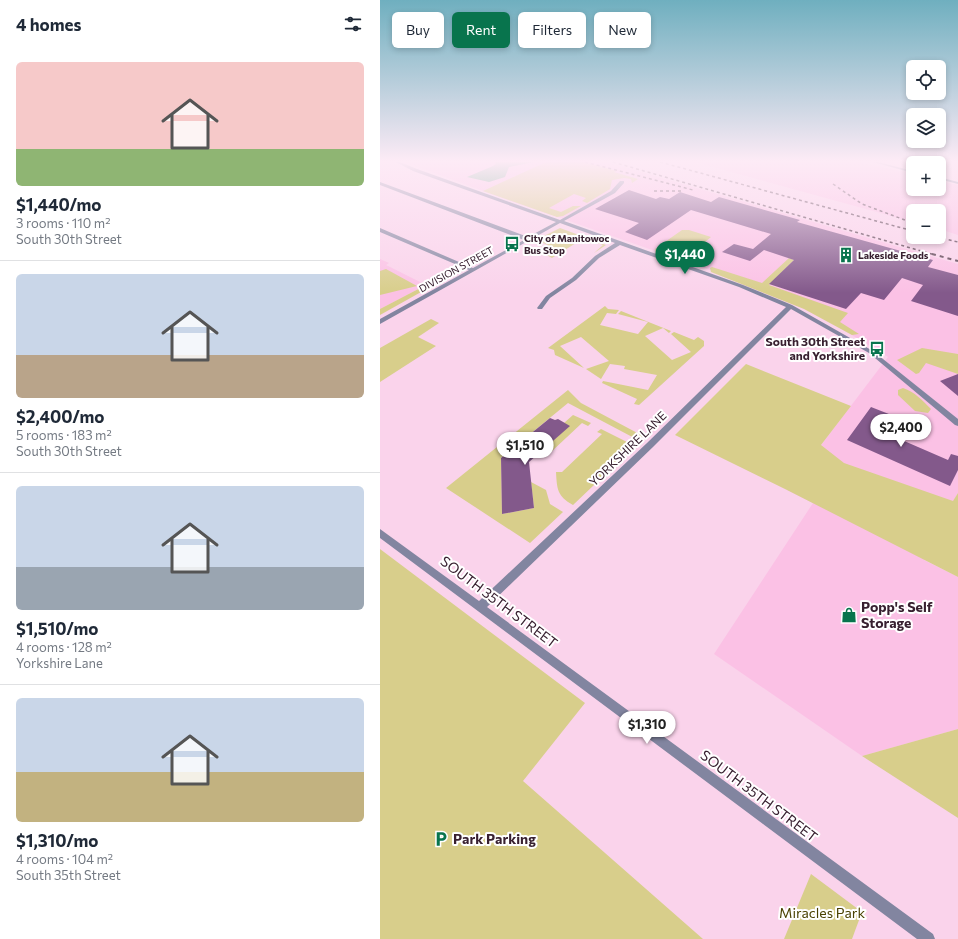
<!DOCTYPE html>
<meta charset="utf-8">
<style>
body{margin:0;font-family:Commissioner,sans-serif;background:#f6f6f7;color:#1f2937;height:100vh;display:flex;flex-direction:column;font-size:15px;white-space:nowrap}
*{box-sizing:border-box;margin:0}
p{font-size:13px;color:#747a83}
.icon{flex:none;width:22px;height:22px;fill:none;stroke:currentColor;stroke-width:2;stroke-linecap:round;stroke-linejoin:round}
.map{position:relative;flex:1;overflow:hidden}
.side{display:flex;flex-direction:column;background:#fff;width:380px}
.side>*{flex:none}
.hud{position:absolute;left:12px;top:12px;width:380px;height:36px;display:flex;gap:8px}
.buttons{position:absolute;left:526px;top:60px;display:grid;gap:8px}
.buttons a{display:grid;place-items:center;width:40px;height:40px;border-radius:6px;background:#fff;box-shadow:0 2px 6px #0003;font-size:20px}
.price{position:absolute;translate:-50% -34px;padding:0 9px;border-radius:14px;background:#fff;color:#222;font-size:13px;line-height:26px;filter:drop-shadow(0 1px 2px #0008)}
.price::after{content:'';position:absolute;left:50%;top:24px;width:12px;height:9px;margin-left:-6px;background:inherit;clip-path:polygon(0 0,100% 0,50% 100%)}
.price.active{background:#08744d;color:#fff}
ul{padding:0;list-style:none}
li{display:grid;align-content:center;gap:8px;height:212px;padding:0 16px}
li+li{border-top:1px solid #e0e1e3}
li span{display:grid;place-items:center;height:124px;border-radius:6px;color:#555}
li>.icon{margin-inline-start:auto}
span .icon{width:72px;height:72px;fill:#fffc;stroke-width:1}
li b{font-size:17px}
h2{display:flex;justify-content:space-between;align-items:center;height:48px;padding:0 16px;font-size:17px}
.chip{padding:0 14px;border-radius:6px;background:#fff;box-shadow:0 2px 6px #0003;font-size:14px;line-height:36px}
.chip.active{background:#08744d;color:#fff}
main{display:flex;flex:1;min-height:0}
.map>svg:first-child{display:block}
.built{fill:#fbc1e5}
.green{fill:#d8ce8b}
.water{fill:#59a881}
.building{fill:#83598b}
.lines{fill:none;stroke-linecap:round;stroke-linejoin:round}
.street{fill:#8285a0;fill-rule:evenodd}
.rail-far1{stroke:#553b4c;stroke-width:1.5;stroke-dasharray:3 3;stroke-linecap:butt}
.rail{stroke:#553b4c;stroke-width:2;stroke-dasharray:4 4;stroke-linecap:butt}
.labels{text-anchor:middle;stroke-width:4;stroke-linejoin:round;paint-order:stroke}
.far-poi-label{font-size:10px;font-weight:bold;fill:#382030;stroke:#fff;text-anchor:start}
.far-street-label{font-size:10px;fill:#382030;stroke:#fff}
.poi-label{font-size:12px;font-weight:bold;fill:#382030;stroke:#fff;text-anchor:end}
.street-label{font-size:12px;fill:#382030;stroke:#fff}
.near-street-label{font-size:14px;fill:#382030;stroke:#fff}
.near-poi-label{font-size:14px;font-weight:bold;fill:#382030;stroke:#fff;text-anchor:start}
.near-park-label{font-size:14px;fill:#4b4203;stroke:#fff}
</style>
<main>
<section class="side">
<h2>4 homes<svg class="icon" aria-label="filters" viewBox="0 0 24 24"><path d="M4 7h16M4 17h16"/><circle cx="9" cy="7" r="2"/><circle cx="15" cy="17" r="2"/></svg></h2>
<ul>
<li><span style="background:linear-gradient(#f6c9c9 70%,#8fb573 0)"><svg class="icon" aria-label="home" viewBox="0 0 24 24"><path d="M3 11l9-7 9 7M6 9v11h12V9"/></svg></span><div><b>$1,440/mo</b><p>3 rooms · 110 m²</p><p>South 30th Street</p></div></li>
<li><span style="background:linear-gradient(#c9d6e8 65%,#b9a48a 0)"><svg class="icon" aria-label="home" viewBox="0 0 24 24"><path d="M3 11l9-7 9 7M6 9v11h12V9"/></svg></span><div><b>$2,400/mo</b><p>5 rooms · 183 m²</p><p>South 30th Street</p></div></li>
<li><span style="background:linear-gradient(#c9d6e8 65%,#9aa5b1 0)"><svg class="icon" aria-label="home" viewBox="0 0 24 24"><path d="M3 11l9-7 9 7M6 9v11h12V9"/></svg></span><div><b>$1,510/mo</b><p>4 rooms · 128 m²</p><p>Yorkshire Lane</p></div></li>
<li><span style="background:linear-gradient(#c9d6e8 60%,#c2b280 0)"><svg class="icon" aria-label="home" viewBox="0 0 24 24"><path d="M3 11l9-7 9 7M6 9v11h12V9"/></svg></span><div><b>$1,310/mo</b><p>4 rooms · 104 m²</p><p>South 35th Street</p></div></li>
</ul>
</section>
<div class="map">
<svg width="578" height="939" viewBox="0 0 578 939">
<rect width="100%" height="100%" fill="#fad3eb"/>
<g class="built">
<path d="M25 162H227L578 264V493L544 560 578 577V729L482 756 334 654 433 503 407 490 508 357 437 314 367 283 103 191Z"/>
<path d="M315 162H478L533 174V189H559V181L578 185V235L559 229V211H533V222Z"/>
<path d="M0 259 9 263 6 265 46 285 0 309Z"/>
</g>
<g class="green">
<path d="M166 162H204L237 171 234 172 258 179 252 183 251 179 244 178 232 180 230 189 207 203 202 201 206 198 194 194 169 208 181 212 193 206H201L183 216 177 217 103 191Z"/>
<path d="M180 228 226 245 214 253 223 245 204 238 172 258 165 254 175 248 156 240Z"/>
<path d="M302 230H309L331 237 308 256 322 263 315 266 276 253 275 249Z"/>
<path d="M409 258 414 260 389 285 468 313 460 322 479 334 472 335 424 309 331 272 330 268 332 267 382 283Z"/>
<path d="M6 269 37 286 0 295V271Z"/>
<path d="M46 285 50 287 0 315V309Z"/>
<path d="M225 306 228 309 239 310 236 314 227 313 220 325 258 334 268 322 238 314 241 311 291 331 289 333 283 328 265 336 292 360 311 352 291 334 294 332 314 340 318 337 324 341V346L259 405 254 404 257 399 222 383 223 381 268 390 277 375 244 369 245 366 230 364 221 379 206 369 229 361 201 337 180 346 204 368 175 355 174 350 168 348Z"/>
<path d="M51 319 59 323 38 337 56 346 0 382V348Z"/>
<path d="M542 348 578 354V374L546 363 539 373 536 374 517 360Z"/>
<path d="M366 364 471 406 441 445 464 463 573 501 578 493V577L407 490 295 435Z"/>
<path d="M523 388C535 392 542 400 551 409L548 413 535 411 518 395V390Z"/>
<path d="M188 390 201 403 263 436 258 440 188 403 121 458 122 514 154 508 151 482 166 490 170 504 183 512 150 543 66 488Z"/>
<path d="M193 415 211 423 208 426 202 423 171 452 158 454 189 426 184 423Z"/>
<path d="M221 429 255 446 193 505C177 496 177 489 176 472H182L222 434 217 432Z"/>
<path d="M0 549 205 703 143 781 323 939H0Z"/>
<path d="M578 729V818L482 756Z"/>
<path d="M431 874 482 912 472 939H404Z"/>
</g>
<path class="water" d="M115 162H154L129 167 125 177 109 182 87 177 113 166 116 164Z"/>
<g class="building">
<path d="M249 190 276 199 280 197 289 199 300 192 331 202 339 197 420 220 417 222 553 260 548 267 578 275V316L531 301 543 285 522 278 504 300 481 293 466 309 389 284 414 260 384 250 370 261 342 252 354 244 373 249 391 234 311 210 267 240 245 232 259 223 215 209Z"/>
<path d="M578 374V396L560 381Z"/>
<path d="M491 407 519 418 508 434 568 460 571 454 578 456V470L570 486 467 440Z"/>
<path d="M170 418 175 420 178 419 190 426 149 462 154 508 122 514 121 458Z"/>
</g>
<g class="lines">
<g class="street">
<path d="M16 162H20L37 169 180 220 231 191 240 181H244V183L235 193 184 221 363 285 412 305 493 351 578 419V426L575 425 489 353 411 309 273 447 107 607 553 934 555 939H537L0 538V529L99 601 267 443 406 307 359 287 240 245 219 258 196 280 170 298 162 309H158L157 308 166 296 192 278 215 256 235 243 180 223 0 324V319L89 270 0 232V228L93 268 144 240 0 185V182L148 237 176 222 33 171Z"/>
<path d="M493 162H498L533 171V173Z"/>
<path d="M559 177 578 182V184L559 179Z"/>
</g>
<g class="rail-far1">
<path d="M205 162 313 190"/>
<path d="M233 162 555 255"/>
<path d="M280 162 533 231"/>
<path d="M453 184 482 204 533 223"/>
<path d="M274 191H302"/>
<path d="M557 237 578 242"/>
</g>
<path class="rail" d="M552 254 578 261"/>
</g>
<linearGradient id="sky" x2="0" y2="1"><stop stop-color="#6fafbf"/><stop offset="0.55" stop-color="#fdebf6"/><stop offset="1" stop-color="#fdebf6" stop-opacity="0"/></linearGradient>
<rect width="578" height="293" fill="url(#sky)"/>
<defs>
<symbol id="bus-bare" viewBox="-9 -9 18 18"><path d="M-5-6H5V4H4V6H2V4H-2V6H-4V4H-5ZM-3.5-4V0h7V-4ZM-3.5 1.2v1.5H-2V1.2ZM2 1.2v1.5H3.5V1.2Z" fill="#08744d" stroke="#fff" stroke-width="2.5" paint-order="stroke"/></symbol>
<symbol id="building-bare" viewBox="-9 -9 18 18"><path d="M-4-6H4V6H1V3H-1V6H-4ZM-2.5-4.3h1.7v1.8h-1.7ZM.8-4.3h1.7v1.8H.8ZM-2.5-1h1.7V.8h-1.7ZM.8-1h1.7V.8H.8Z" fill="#08744d" stroke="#fff" stroke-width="2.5" paint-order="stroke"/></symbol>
<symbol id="shop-bare" viewBox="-9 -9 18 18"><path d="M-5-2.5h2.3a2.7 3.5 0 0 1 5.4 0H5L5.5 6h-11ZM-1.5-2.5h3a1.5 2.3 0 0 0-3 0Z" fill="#08744d" stroke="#fff" stroke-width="2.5" paint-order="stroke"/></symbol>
<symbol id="parking-bare" viewBox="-9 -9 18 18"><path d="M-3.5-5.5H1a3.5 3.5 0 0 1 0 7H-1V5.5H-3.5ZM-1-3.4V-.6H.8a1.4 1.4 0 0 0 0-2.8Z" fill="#08744d" stroke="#fff" stroke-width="2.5" paint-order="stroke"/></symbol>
</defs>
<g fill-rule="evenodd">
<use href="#bus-bare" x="121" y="233" width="22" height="22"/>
<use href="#building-bare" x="455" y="244" width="22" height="22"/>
<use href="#bus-bare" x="486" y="338" width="22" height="22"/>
<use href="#shop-bare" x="458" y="604" width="22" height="22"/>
<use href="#parking-bare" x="50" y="828" width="22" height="22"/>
</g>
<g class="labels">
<g class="far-poi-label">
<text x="144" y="242">City of Manitowoc<tspan x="144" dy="12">Bus Stop</tspan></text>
<text x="478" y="259">Lakeside Foods</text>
</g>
<g class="far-street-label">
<text transform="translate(76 269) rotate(-29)" y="4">DIVISION STREET</text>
</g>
<g class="poi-label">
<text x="485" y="346">South 30th Street<tspan x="485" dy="14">and Yorkshire</tspan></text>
</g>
<g class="street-label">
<text transform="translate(248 449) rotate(-44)" y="4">YORKSHIRE LANE</text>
</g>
<g class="near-street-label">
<text transform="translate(119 602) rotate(37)" y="5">SOUTH 35TH STREET</text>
<text transform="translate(379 796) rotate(37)" y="5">SOUTH 35TH STREET</text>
</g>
<g class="near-poi-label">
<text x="481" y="612">Popp's Self<tspan x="481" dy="16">Storage</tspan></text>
<text x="73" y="844">Park Parking</text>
</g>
<g class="near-park-label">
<text x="442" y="918">Miracles Park</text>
</g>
</g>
</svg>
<div class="buttons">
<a><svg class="icon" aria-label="locate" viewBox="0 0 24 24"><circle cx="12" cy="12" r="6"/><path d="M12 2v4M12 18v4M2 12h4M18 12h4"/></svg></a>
<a><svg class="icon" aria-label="layers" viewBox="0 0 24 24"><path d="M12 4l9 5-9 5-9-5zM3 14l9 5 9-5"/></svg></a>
<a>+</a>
<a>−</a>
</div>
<b class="price active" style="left:305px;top:275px">$1,440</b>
<b class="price" style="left:521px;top:448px">$2,400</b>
<b class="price" style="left:145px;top:466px">$1,510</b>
<b class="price" style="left:267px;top:745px">$1,310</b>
<div class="hud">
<a class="chip">Buy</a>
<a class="chip active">Rent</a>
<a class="chip">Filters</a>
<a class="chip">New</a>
</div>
</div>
</main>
